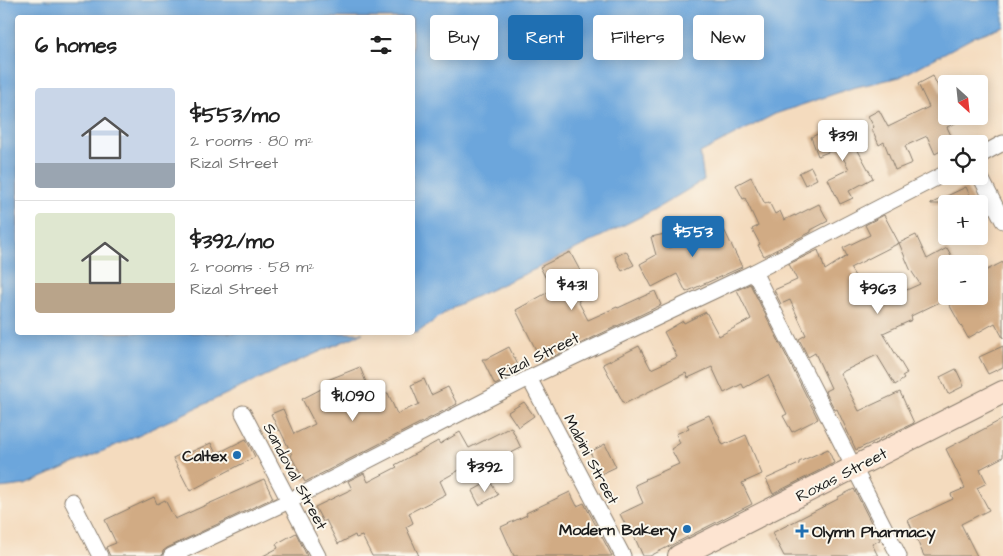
<!DOCTYPE html>
<meta charset="utf-8">
<style>
body{margin:0;font-family:"Architects Daughter",sans-serif;background:#f2f2f2;color:#222;height:100vh;display:flex;flex-direction:column;font-size:19px;white-space:nowrap}
*{box-sizing:border-box;margin:0}
p{font-size:16px;color:#767676}
.icon{flex:none;width:28px;height:28px;fill:none;stroke:currentColor;stroke-width:2;stroke-linecap:round;stroke-linejoin:round}
.map{position:relative;flex:1;overflow:hidden}
.drawer{position:absolute;left:15px;top:15px;width:400px;height:320px;display:flex;flex-direction:column;background:#fff;border-radius:5px;box-shadow:0 2px 12px #0003}
.drawer>*{flex:none}
.top-card{position:absolute;left:430px;top:15px;width:475px;height:45px;display:flex;gap:10px}
.needle{width:32px;rotate:153deg}
.tools{position:absolute;left:938px;top:75px;display:grid;gap:10px}
.tools a{display:grid;place-items:center;width:50px;height:50px;border-radius:5px;background:#fff;box-shadow:0 2px 12px #0003;font-size:25px}
.price{position:absolute;translate:-50% -42px;padding:0 11px;border-radius:5px;background:#fff;color:#222;font-size:16px;line-height:32px;filter:drop-shadow(0 1px 2px #0008)}
.price::after{content:'';position:absolute;left:50%;top:30px;width:15px;height:11px;margin-left:-8px;background:inherit;clip-path:polygon(0 0,100% 0,50% 100%)}
.price.current{background:#1f6fb2;color:#fff}
ul{padding:0;list-style:none}
li{display:flex;align-items:center;gap:15px;height:125px;padding:0 20px}
li+li{border-top:1px solid #e0e0e0}
li span{display:grid;place-items:center;flex:none;width:140px;height:100px;border-radius:5px;color:#555}
li>.icon{margin-inline-start:auto}
span .icon{width:60px;height:60px;fill:#fffc;stroke-width:1}
li b{font-size:21px}
h2{display:flex;justify-content:space-between;align-items:center;height:60px;padding:0 20px;font-size:21px}
.chip{padding:0 18px;border-radius:5px;background:#fff;box-shadow:0 2px 12px #0003;font-size:18px;line-height:45px}
.chip.current{background:#1f6fb2;color:#fff}
.map>svg:first-child{display:block}
.water{fill:#6ca6dc;stroke:#44617c}
.building{fill:#d1ab84;fill-rule:evenodd}
.lines{fill:none;stroke-linecap:round;stroke-linejoin:round}
.minor-casing{stroke:#887c6d;stroke-width:17}
.secondary-casing{stroke:#887c6d;stroke-width:24}
.minor{stroke:#fff;stroke-width:15}
.secondary{stroke:#fde4d1;stroke-width:22}
.poi-dot{fill:#1f6fb2;stroke:#fbf7ec;stroke-width:2}
.labels{text-anchor:middle;stroke-width:4;stroke-linejoin:round;paint-order:stroke}
.street-label{font-size:16px;fill:#1c1c1c;stroke:#fbf7ec}
.poi-label{font-size:16px;font-weight:bold;fill:#1c1c1c;stroke:#fbf7ec;text-anchor:end}
</style>
<div class="map">
<svg width="1003" height="556" viewBox="0 0 1003 556">
<rect width="100%" height="100%" fill="#fbf7ec"/>
<filter id="ink" filterUnits="userSpaceOnUse"><feTurbulence type="fractalNoise" baseFrequency=".02" numOctaves="2"/><feDisplacementMap in="SourceGraphic" scale="10" xChannelSelector="R" yChannelSelector="G"/><feConvolveMatrix kernelMatrix="1 2 1 2 8 2 1 2 1" color-interpolation-filters="sRGB"/></filter>
<filter id="wash" filterUnits="userSpaceOnUse"><feTurbulence type="fractalNoise" baseFrequency=".0096" numOctaves="4" result="noise"/><feDisplacementMap in="SourceGraphic" scale="20" xChannelSelector="R" yChannelSelector="G"/><feGaussianBlur stdDeviation="1.12" result="paint"/><feColorMatrix in="noise" values="0 0 0 0 0 0 0 0 0 0 0 0 0 0 0 0 0 1.4 0 .05"/><feComposite in="paint" operator="in"/></filter>
<g filter="url(#wash)">
<rect width="100%" height="100%" fill="#f4dbbe"/>
<path class="water" d="M0 0H1003V26L974 37 900 77 852 88 775 114 700 153 704 180 654 210 540 267 453 307 417 333H409L412 332V18H18V332L363 333 287 366 110 448 25 485 0 488Z"/>
<g id="blocks">
<g class="building">
<path d="M933 76 946 104V116H970L947 127 955 144H946V148L935 154 927 136 905 146 912 163 895 170 884 142 879 145 872 129 874 127 868 116 879 110 888 127 929 107 918 84Z"/>
<path d="M840 124 851 147 855 145 873 178 849 191 853 198 840 204 828 179 849 169 838 148 818 156 811 137Z"/>
<path d="M811 167 817 179 805 185 799 173Z"/>
<path d="M751 177 765 204 769 202 775 214 780 211 784 220 795 215V216L819 204 828 221 811 230V232L764 256 758 245 760 244 752 229 758 226 745 198 743 199 736 185Z"/>
<path d="M966 187 974 204H930Z"/>
<path d="M884 215 899 243 916 235 927 259 947 248 956 264H946V296H979V274L1003 262V338L995 323 968 338 946 299 911 316 912 320 883 333 907 373 902 376 904 379 895 385 877 355 840 373 859 411 900 392 914 423 856 450 837 409 835 410 825 391 831 388 815 353 808 357 799 339 806 335 790 300 781 304 774 290 797 280 789 264 818 250 825 270 847 256 843 248 870 235 865 225ZM899 243 910 269 920 284 873 305 850 268Z"/>
<path d="M719 219 742 267 686 292 677 274 652 287 640 264 656 255 651 237 665 234 669 248 709 226 708 224Z"/>
<path d="M626 251 634 265 622 271 615 257Z"/>
<path d="M570 252 592 293 578 301 588 320 617 307 618 308 655 291 661 305 542 362 516 310 552 290 540 267Z"/>
<path d="M750 284 818 419 792 432 783 416 787 414 768 375 744 388 742 384 724 393 712 367 688 378 686 373 624 404 603 364 639 346 651 369 677 357 664 332 683 321 684 323 706 312 719 336 751 319 737 290Z"/>
<path d="M1003 346V367L988 374 979 357Z"/>
<path d="M509 347 521 371 495 385 482 359H486Z"/>
<path d="M360 367 373 400 388 393 397 414 419 404 411 385 424 379 431 395 448 387 457 404 305 482 291 456 292 455 280 430 279 431 271 414 283 409 294 434 315 424 302 399 327 386 325 381Z"/>
<path d="M956 369 964 386 948 394 940 377Z"/>
<path d="M524 402 534 416 518 427 508 412Z"/>
<path d="M709 415 723 445 746 435 762 474 742 483 752 504 650 556H643L629 525 626 526 620 514 643 503 635 485 646 480 645 479 679 464 671 449 680 443 676 434 689 428 687 425Z"/>
<path d="M1003 419V457L980 469 987 483 977 488 989 510 961 524 977 556H924L908 520 953 499 951 494 965 488 946 449Z"/>
<path d="M511 427 521 448 483 467 479 459 440 481 446 494 409 513 413 523 406 527 419 556H372L362 536 356 538 355 535 338 544 326 520 323 522 315 507 352 489 348 481 364 473 368 482 397 467 395 465 438 441 440 444 460 432 469 448Z"/>
<path d="M246 439 255 457 190 491 173 458 183 453 184 455 211 443 216 454Z"/>
<path d="M605 444 616 467 601 474 590 452Z"/>
<path d="M828 449 834 463 773 494 766 479 799 464V462Z"/>
<path d="M264 479 273 498 167 548 163 551 162 556H110L106 547 116 543 105 520 154 497 157 504 165 500 175 519Z"/>
<path d="M490 481 498 495 479 505 472 491Z"/>
<path d="M854 489 880 540 872 544 878 556H784L772 533 838 499V497Z"/>
<path d="M570 492 577 506 584 503 612 556H514L501 527 527 515 526 513Z"/>
<path d="M296 533 307 556H263L278 548 276 544Z"/>
</g>
</g>
</g>
<g filter="url(#ink)">
<use href="#blocks" fill-opacity="0" stroke="#887c6d" stroke-width="1"/>
<g class="lines">
<defs>
<g id="minor">
<path d="M979 156 1003 143"/>
<path d="M979 174 1003 221"/>
<path d="M754 272 899 556"/>
<path d="M529 378 623 556"/>
<path d="M243 413 318 556"/>
<path d="M72 501 100 556"/>
<path d="M171 556 289 501 529 378 754 272 946 173"/>
</g>
<path id="secondary" d="M679 556 1003 392"/>
</defs>
<use href="#minor" class="minor-casing"/>
<use href="#secondary" class="secondary-casing"/>
<use href="#minor" class="minor"/>
<use href="#secondary" class="secondary"/>
</g>
</g>
<g class="poi-dot">
<circle cx="237" cy="455" r="5"/>
<circle cx="687" cy="529" r="5"/>
<path d="M799.5 523.5h5v5h5v5h-5v5h-5v-5h-5v-5h5z"/>
</g>
<g class="labels">
<g class="street-label">
<text transform="translate(538 355) rotate(-26)" y="6">Rizal Street</text>
<text transform="translate(592 459) rotate(62)" y="6">Mabini Street</text>
<text transform="translate(841 474) rotate(-27)" y="6">Roxas Street</text>
<text transform="translate(296 476) rotate(62)" y="6">Sandoval Street</text>
</g>
<g class="poi-label">
<text x="227" y="461">Caltex</text>
<text x="677" y="535">Modern Bakery</text>
<text x="812" y="537" text-anchor="start">Olymn Pharmacy</text>
</g>
</g>
</svg>
<div class="tools">
<a><svg class="needle" viewBox="-14 -14 28 28"><path d="M0-13l5 13h-10z" fill="#e53935"/><path d="M0 13l5-13h-10z" fill="#767676"/></svg></a>
<a><svg class="icon" aria-label="locate" viewBox="0 0 24 24"><circle cx="12" cy="12" r="6"/><path d="M12 2v4M12 18v4M2 12h4M18 12h4"/></svg></a>
<a>+</a>
<a>−</a>
</div>
<b class="price" style="left:843px;top:162px">$391</b>
<b class="price current" style="left:693px;top:258px">$553</b>
<b class="price" style="left:572px;top:311px">$431</b>
<b class="price" style="left:878px;top:315px">$963</b>
<b class="price" style="left:353px;top:422px">$1,090</b>
<b class="price" style="left:485px;top:493px">$392</b>
<div class="top-card">
<a class="chip">Buy</a>
<a class="chip current">Rent</a>
<a class="chip">Filters</a>
<a class="chip">New</a>
</div>
<section class="drawer">
<h2>6 homes<svg class="icon" aria-label="filters" viewBox="0 0 24 24"><path d="M4 7h16M4 17h16"/><circle cx="9" cy="7" r="2"/><circle cx="15" cy="17" r="2"/></svg></h2>
<ul>
<li><span style="background:linear-gradient(#c9d6e8 75%,#9aa5b1 0)"><svg class="icon" aria-label="home" viewBox="0 0 24 24"><path d="M3 11l9-7 9 7M6 9v11h12V9"/></svg></span><div><b>$553/mo</b><p>2 rooms · 80 m²</p><p>Rizal Street</p></div></li>
<li><span style="background:linear-gradient(#dfe7d0 70%,#b9a48a 0)"><svg class="icon" aria-label="home" viewBox="0 0 24 24"><path d="M3 11l9-7 9 7M6 9v11h12V9"/></svg></span><div><b>$392/mo</b><p>2 rooms · 58 m²</p><p>Rizal Street</p></div></li>
</ul>
</section>
</div>
